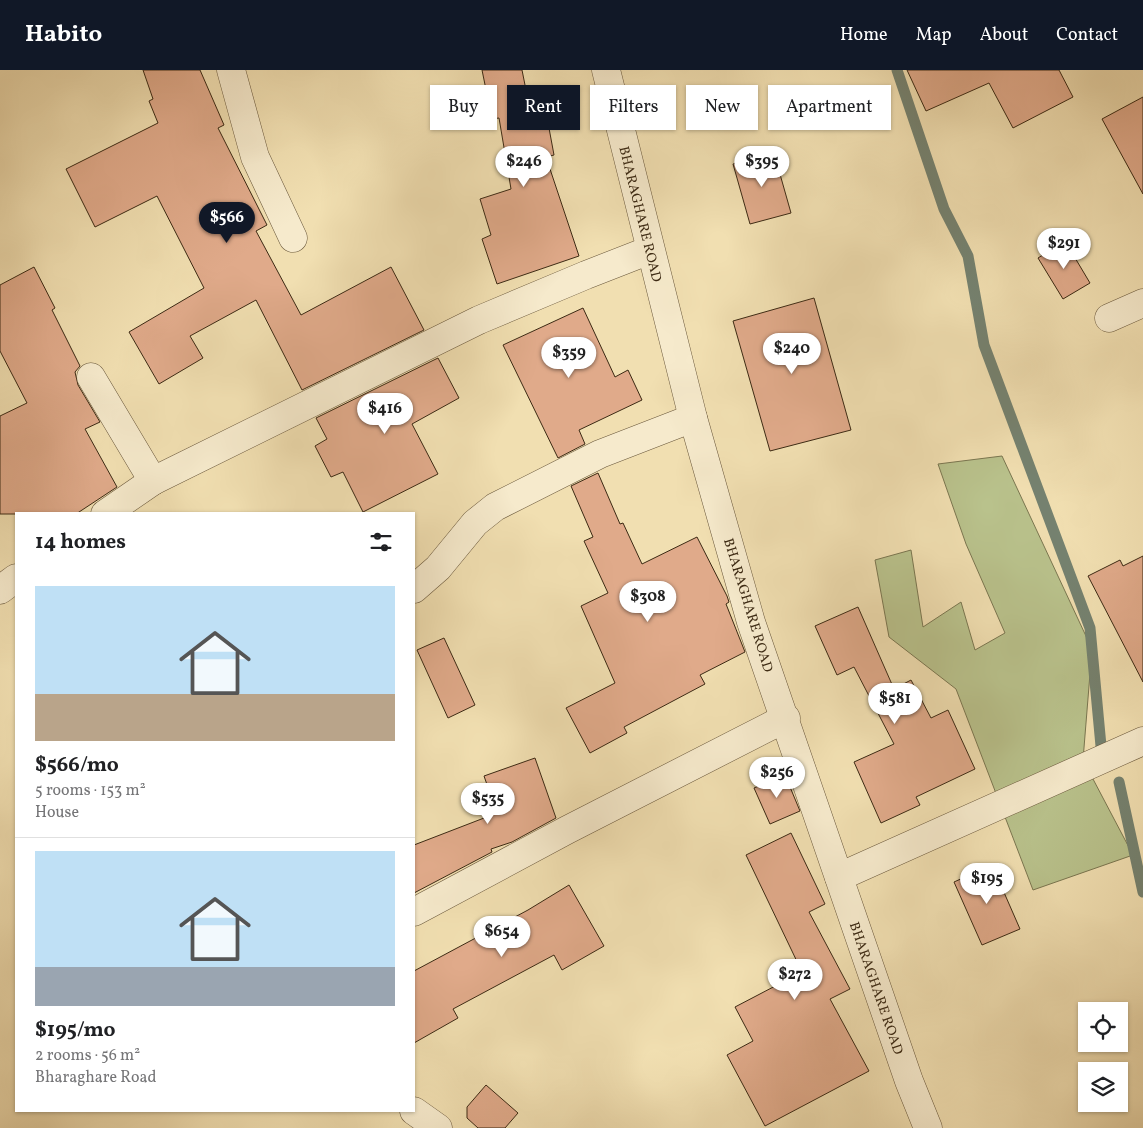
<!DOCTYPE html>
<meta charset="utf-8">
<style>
body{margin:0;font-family:Vollkorn,serif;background:#f2f2f2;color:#202124;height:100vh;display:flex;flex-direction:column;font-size:19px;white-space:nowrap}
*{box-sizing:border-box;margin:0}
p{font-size:16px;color:#757577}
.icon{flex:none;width:28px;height:28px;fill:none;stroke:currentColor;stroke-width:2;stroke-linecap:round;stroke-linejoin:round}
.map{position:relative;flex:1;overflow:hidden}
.side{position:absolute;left:15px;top:442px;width:400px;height:600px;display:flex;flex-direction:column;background:#fff;border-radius:0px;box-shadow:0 1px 4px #0004}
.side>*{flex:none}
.guide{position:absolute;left:430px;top:15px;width:475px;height:45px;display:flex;gap:10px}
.tools{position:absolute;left:1078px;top:932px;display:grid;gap:10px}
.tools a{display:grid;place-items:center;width:50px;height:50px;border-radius:0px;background:#fff;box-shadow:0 1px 4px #0004;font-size:25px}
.price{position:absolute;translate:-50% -42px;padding:0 11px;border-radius:18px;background:#fff;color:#222;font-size:16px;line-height:32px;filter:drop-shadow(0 1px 2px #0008)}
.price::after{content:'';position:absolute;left:50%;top:30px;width:15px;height:11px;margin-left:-8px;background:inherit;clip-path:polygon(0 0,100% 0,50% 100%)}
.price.current{background:#111827;color:#fff}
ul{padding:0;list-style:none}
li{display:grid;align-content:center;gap:10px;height:265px;padding:0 20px}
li+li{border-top:1px solid #e0e0e0}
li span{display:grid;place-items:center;height:155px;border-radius:0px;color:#555}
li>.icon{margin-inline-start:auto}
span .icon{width:90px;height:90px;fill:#fffc;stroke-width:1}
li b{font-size:21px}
h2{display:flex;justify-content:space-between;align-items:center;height:60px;padding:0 20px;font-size:21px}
.pill{padding:0 18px;border-radius:0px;background:#fff;box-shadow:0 1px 4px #0004;font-size:18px;line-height:45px}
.pill.current{background:#111827;color:#fff}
header{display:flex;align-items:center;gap:30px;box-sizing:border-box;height:70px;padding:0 25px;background:#111827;color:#fff}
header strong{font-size:24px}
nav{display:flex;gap:28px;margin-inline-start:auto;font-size:18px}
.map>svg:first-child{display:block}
.green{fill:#b9c28c;stroke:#7a7650}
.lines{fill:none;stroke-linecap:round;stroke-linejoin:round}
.stream{stroke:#758270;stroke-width:11}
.building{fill:#e0aa8a;stroke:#3c2a14}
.street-casing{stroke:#69573b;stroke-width:29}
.street{stroke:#f6eacc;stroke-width:28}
.labels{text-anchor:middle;stroke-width:4;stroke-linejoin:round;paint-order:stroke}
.street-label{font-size:14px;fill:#3c2a14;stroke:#f6eacc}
</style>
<header>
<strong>Habito</strong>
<nav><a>Home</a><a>Map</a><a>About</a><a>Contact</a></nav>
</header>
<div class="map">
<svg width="1143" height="1058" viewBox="0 0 1143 1058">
<rect width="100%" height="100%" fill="#f1dfb1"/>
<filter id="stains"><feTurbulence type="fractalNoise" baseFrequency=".004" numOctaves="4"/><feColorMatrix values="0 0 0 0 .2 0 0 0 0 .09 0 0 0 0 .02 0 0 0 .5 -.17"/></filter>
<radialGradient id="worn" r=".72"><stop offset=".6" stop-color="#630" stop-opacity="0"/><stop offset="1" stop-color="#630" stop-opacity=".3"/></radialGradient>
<path class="green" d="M1002 386 1092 579 1083 690 1133 785 1033 820 956 619 889 567 875 490 911 480 923 557 961 532 975 580 1005 563 966 474 938 394Z"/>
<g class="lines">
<g class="stream">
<path d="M897 0 944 139 968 186 984 275 1090 558 1101 676"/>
<path d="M1119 712 1143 822"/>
</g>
</g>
<g class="building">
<path d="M143 0H200L224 55 218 58 267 155 256 161 301 245 391 197 424 260 302 320 256 230 190 266 203 288 159 314 129 262 204 218 157 126 95 157 66 99 158 53 149 31 153 29Z"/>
<path d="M482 0H522L531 45 546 42 554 85 546 87 579 186 497 214 482 169 491 165 480 129 511 119 499 48 492 49Z"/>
<path d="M907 0H1059L1073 27 1013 58 989 13 926 41Z"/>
<path d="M1143 27V124L1102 49Z"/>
<path d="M774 83 791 143 750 154 733 94Z"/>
<path d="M1065 171 1090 213 1063 229 1038 188Z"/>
<path d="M34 197 55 238 52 240 80 296 75 302 78 315 100 352 85 359 117 417 76 444H0V346L27 333 0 281V215Z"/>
<path d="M814 228 851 360 770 381 733 251Z"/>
<path d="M583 238 615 307 628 300 642 330 579 360 585 374 558 388 503 275Z"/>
<path d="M438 288 459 328 412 354 438 404 363 442 343 402 331 407 315 376 327 369 316 348Z"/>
<path d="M598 403 620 454 623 453 642 494 697 467 727 526 729 532 726 534 745 582 700 605 705 614 624 657 627 663 590 683 566 638 615 613 581 536 608 523 584 471 593 467 571 416Z"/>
<path d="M1143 486V612L1088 506 1120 490 1123 496Z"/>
<path d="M858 537 894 619 911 610 931 648 948 640 975 699 916 727 920 735 881 753 854 692 894 674 854 597 837 605 815 556Z"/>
<path d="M444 568 475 635 448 648 417 580Z"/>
<path d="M535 688 556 748 512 772 491 779 492 782 414 823V775L497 743 484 706Z"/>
<path d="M785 705 800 741 770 754 754 718Z"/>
<path d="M791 763 825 834 809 842 850 919 830 929 869 1001 765 1056 727 985 753 971 735 937 802 902 746 785Z"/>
<path d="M992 795 1020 859 982 875 954 812Z"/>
<path d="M569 815 604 876 562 900 554 885 453 939 458 948 414 973V901L528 840Z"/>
<path d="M486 1015 518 1043 505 1058H478L467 1048V1037Z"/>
</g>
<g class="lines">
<defs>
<g id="street">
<path d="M231 0 255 87 293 168"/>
<path d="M606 0 693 348 751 552 909 1011 928 1058"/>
<path d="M1109 248 1143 233"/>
<path d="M91 307 153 411"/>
<path d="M105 444 153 411 479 250 586 205 650 180"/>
<path d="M414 519 438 498 475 453 495 437 600 384 693 348"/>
<path d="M0 520 16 508"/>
<path d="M839 807 1143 671"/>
<path d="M414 842 567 760 786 648"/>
<path d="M414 1041 438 1058"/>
</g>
</defs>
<use href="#street" class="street-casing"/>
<use href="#street" class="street"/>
</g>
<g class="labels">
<g class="street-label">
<text transform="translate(641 144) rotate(76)" y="5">BHARAGHARE ROAD</text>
<text transform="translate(749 535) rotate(73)" y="5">BHARAGHARE ROAD</text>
<text transform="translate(877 918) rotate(71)" y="5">BHARAGHARE ROAD</text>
</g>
</g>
<rect width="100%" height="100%" filter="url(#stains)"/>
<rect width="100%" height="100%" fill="url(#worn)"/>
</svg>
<div class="tools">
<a><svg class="icon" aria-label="locate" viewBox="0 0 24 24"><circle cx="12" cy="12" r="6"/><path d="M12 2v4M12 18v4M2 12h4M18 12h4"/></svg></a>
<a><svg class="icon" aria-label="layers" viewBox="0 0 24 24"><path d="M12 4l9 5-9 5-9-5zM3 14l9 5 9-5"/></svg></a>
</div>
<b class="price" style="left:524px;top:118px">$246</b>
<b class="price" style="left:762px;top:118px">$395</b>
<b class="price current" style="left:227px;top:174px">$566</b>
<b class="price" style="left:1064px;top:200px">$291</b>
<b class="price" style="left:792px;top:305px">$240</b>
<b class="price" style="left:569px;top:309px">$359</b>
<b class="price" style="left:385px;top:365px">$416</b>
<b class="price" style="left:648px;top:553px">$308</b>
<b class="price" style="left:895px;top:655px">$581</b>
<b class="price" style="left:777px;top:729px">$256</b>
<b class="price" style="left:488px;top:755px">$535</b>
<b class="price" style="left:987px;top:835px">$195</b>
<b class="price" style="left:502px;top:888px">$654</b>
<b class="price" style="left:795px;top:931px">$272</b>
<div class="guide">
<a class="pill">Buy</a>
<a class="pill current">Rent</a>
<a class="pill">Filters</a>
<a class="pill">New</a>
<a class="pill">Apartment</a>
</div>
<section class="side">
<h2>14 homes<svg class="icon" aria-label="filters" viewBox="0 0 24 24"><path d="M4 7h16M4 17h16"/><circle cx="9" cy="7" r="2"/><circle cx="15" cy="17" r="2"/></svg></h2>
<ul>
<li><span style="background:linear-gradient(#bfe0f5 70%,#b9a48a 0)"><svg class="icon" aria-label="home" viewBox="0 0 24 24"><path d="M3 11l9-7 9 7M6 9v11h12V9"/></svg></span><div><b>$566/mo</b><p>5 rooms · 153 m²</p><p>House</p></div></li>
<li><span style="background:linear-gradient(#bfe0f5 75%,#9aa5b1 0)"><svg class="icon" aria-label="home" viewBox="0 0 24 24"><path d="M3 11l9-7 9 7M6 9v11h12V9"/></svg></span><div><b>$195/mo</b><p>2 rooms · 56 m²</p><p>Bharaghare Road</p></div></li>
</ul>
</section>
</div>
